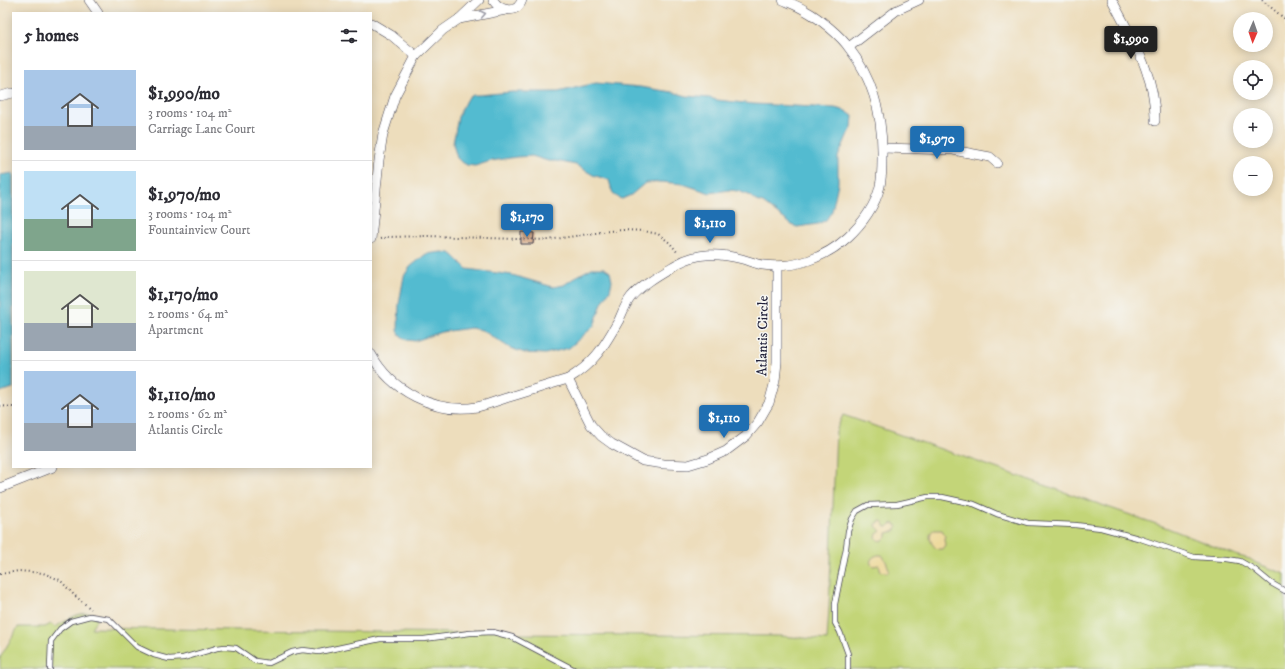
<!DOCTYPE html>
<meta charset="utf-8">
<style>
body{margin:0;font-family:"IM FELL DW Pica",serif;background:#f2f2f3;color:#2b2b33;height:100vh;display:flex;flex-direction:column;font-size:15px;white-space:nowrap}
*{box-sizing:border-box;margin:0}
p{font-size:13px;color:#7c7c81}
.icon{flex:none;width:22px;height:22px;fill:none;stroke:currentColor;stroke-width:2;stroke-linecap:round;stroke-linejoin:round}
.map{position:relative;flex:1;overflow:hidden}
.panel{position:absolute;left:12px;top:12px;width:360px;height:456px;display:flex;flex-direction:column;background:#fff;border-radius:0px;box-shadow:0 2px 10px #0003}
.panel>*{flex:none}
.needle{width:26px;rotate:182deg}
.controls{position:absolute;left:1233px;top:12px;display:grid;gap:8px}
.controls a{display:grid;place-items:center;width:40px;height:40px;border-radius:50%;background:#fff;box-shadow:0 2px 10px #0003;font-size:20px}
.price{position:absolute;translate:-50% -34px;padding:0 9px;border-radius:4px;background:#1f6fb2;color:#fff;font-size:13px;line-height:26px;filter:drop-shadow(0 1px 2px #0008)}
.price::after{content:'';position:absolute;left:50%;top:24px;width:12px;height:9px;margin-left:-6px;background:inherit;clip-path:polygon(0 0,100% 0,50% 100%)}
.price.selected{background:#222;color:#fff}
ul{padding:0;list-style:none}
li{display:flex;align-items:center;gap:12px;height:100px;padding:0 12px}
li+li{border-top:1px solid #e1e1e2}
li span{display:grid;place-items:center;flex:none;width:112px;height:80px;border-radius:0px;color:#555}
li>.icon{margin-inline-start:auto}
span .icon{width:48px;height:48px;fill:#fffc;stroke-width:1}
li b{font-size:17px}
h2{display:flex;justify-content:space-between;align-items:center;height:48px;padding:0 12px;font-size:17px}
.map>svg:first-child{display:block}
.green{fill:#c3d578;stroke:#727c5a}
.sand{fill:#eeda9e;stroke:#887e6c}
.water{fill:#53bbd0;stroke:#3a6e86}
.building{fill:#d29e76}
.lines{fill:none;stroke-linecap:round;stroke-linejoin:round}
.service-casing{stroke:#403e4e;stroke-width:6}
.minor-casing{stroke:#403e4e;stroke-width:10}
.path{stroke:#403e4e;stroke-width:2;stroke-dasharray:1 3;stroke-linecap:butt}
.service{stroke:#fff;stroke-width:4.5}
.minor{stroke:#fff;stroke-width:9}
.oneway{stroke:#9c9ca7}
.labels{text-anchor:middle;stroke-width:3;stroke-linejoin:round;paint-order:stroke}
.street-label{font-size:14px;fill:#22223b;stroke:#f6f6f2}
</style>
<div class="map">
<svg width="1285" height="669" viewBox="0 0 1285 669">
<rect width="100%" height="100%" fill="#f6f6f2"/>
<filter id="ink" filterUnits="userSpaceOnUse"><feTurbulence type="fractalNoise" baseFrequency=".025" numOctaves="2"/><feDisplacementMap in="SourceGraphic" scale="8" xChannelSelector="R" yChannelSelector="G"/><feConvolveMatrix kernelMatrix="1 2 1 2 8 2 1 2 1" color-interpolation-filters="sRGB"/></filter>
<filter id="wash" filterUnits="userSpaceOnUse"><feTurbulence type="fractalNoise" baseFrequency=".012" numOctaves="4" result="noise"/><feDisplacementMap in="SourceGraphic" scale="16" xChannelSelector="R" yChannelSelector="G"/><feGaussianBlur stdDeviation="0.9" result="paint"/><feColorMatrix in="noise" values="0 0 0 0 0 0 0 0 0 0 0 0 0 0 0 0 0 1.4 0 .05"/><feComposite in="paint" operator="in"/></filter>
<g filter="url(#wash)">
<rect width="100%" height="100%" fill="#edddbc"/>
<path class="green" d="M843 415 1165 527 1238 556 1250 559 1256 563 1285 574V669H0V658L18 627H45L51 624 55 627C70 619 73 613 93 613L97 619 91 628 471 633 472 630H498L515 634 780 636 827 640 829 608 836 431Z"/>
<g class="sand">
<path d="M881 521 883 522 886 527H888L891 524 895 523 897 528 895 531 887 533V537L883 541 878 540 876 537 877 534 881 531 876 526 877 523Z"/>
<path d="M933 530H942L945 535 944 539 945 545 942 549H937C931 545 927 535 933 530Z"/>
<path d="M878 555H882C885 559 889 567 889 571L887 573 881 571 879 565 873 566 871 564C869 559 874 556 878 555Z"/>
</g>
<g class="water">
<path d="M596 83 640 87 672 92 687 96 709 98 717 100 753 104 835 108 846 111 853 116 852 128 847 136 838 157V183L832 211 826 220 818 224 797 227 792 225 763 203 756 201 749 195 738 191 729 190 710 193 683 184 662 182 645 183 631 195 622 199 619 198 613 194 609 180 593 175 576 165 556 161H548L532 156 516 157 491 161 475 166 467 165 460 161 457 158 453 144 458 117 466 100 473 95H479L512 92H558Z"/>
<path d="M13 173V388L0 392V175Z"/>
<path d="M442 252 450 253 454 256 467 269 512 275 553 287 564 285 577 276 592 268H604L610 272 612 281 610 290 602 303 594 326 569 348 545 354 525 353 510 348 482 330 471 328 441 332 415 341 407 340 400 335 398 330 399 304 404 276 410 267 426 254Z"/>
</g>
<g id="blocks">
<path class="building" d="M521 232 534 233 533 244H521Z"/>
</g>
</g>
<g filter="url(#ink)">
<use href="#blocks" fill-opacity="0" stroke="#403e4e" stroke-width="1"/>
<g class="lines">
<defs>
<g id="service">
<path d="M50 669 51 641 60 629 71 621 90 616 109 619 137 647 154 655 169 659 183 658 217 648 225 647 236 648 255 661 269 663 292 652 303 650 319 652 380 639H424L470 633 493 632 512 637 573 669"/>
<path d="M848 669V654L840 632 835 623V604L846 548 848 531 852 519 857 511 868 505 897 504 928 497H942L974 504 997 514 1028 523 1075 525 1101 528 1138 538 1194 557 1227 559 1240 561 1254 569 1271 583 1285 591"/>
</g>
<g id="minor">
<path d="M89 0 98 13"/>
<path d="M493 0C500 11 517 15 522 0"/>
<path d="M1112 0C1132 39 1156 75 1155 121"/>
<path d="M459 19 506 10"/>
<path d="M371 23 391 35 416 56"/>
<path d="M849 47 897 10 919 0"/>
<path d="M0 96 13 93"/>
<path d="M883 148 953 150 990 157 997 163"/>
<path d="M371 239 379 160 383 134 395 96 416 56 443 30 459 19 479 0"/>
<path d="M371 354C391 391 435 414 477 407 487 405 497 401 506 398 527 392 547 385 568 379 595 363 604 346 619 320 622 313 626 303 631 297 642 284 662 273 677 264 698 252 719 253 742 259 749 261 756 264 763 265 794 269 825 258 848 237 862 224 876 205 880 186 882 177 882 168 882 158 883 118 874 80 849 48 841 36 819 18 806 11 799 6 790 3 783 0"/>
<path d="M568 379 591 425 601 436 612 444 643 461 664 464 688 465 708 459 726 451 746 436 758 422 769 403 775 381 777 362V266"/>
<path d="M0 488 53 467"/>
</g>
</defs>
<use href="#service" class="service-casing"/>
<use href="#minor" class="minor-casing"/>
<g class="path">
<path d="M1262 0 1285 19"/>
<path d="M380 239 387 237 426 236 548 240 609 231 624 230 644 231 658 234 670 243 678 253"/>
<path d="M0 406 13 407"/>
<path d="M0 574 19 571 43 573 60 580 74 595 91 609"/>
</g>
<use href="#service" class="service"/>
<use href="#minor" class="minor"/>
</g>
<defs><path id="oneway-chevron" d="M-2-3.5L2.5 0L-2 3.5" fill="none" stroke-width="1.6" stroke-linecap="round" stroke-linejoin="round"/></defs>
<use class="oneway" href="#oneway-chevron" transform="translate(483 14) rotate(-11)"/>
</g>
<g class="labels">
<g class="street-label">
<text transform="translate(762 336) rotate(-89)" y="5">Atlantis Circle</text>
</g>
</g>
</svg>
<div class="controls">
<a><svg class="needle" viewBox="-14 -14 28 28"><path d="M0-13l5 13h-10z" fill="#e53935"/><path d="M0 13l5-13h-10z" fill="#7c7c81"/></svg></a>
<a><svg class="icon" aria-label="locate" viewBox="0 0 24 24"><circle cx="12" cy="12" r="6"/><path d="M12 2v4M12 18v4M2 12h4M18 12h4"/></svg></a>
<a>+</a>
<a>−</a>
</div>
<b class="price selected" style="left:1131px;top:60px">$1,990</b>
<b class="price" style="left:937px;top:160px">$1,970</b>
<b class="price" style="left:527px;top:238px">$1,170</b>
<b class="price" style="left:710px;top:244px">$1,110</b>
<b class="price" style="left:724px;top:439px">$1,110</b>
<section class="panel">
<h2>5 homes<svg class="icon" aria-label="filters" viewBox="0 0 24 24"><path d="M4 7h16M4 17h16"/><circle cx="9" cy="7" r="2"/><circle cx="15" cy="17" r="2"/></svg></h2>
<ul>
<li><span style="background:linear-gradient(#a9c7e8 70%,#9aa5b1 0)"><svg class="icon" aria-label="home" viewBox="0 0 24 24"><path d="M3 11l9-7 9 7M6 9v11h12V9"/></svg></span><div><b>$1,990/mo</b><p>3 rooms · 104 m²</p><p>Carriage Lane Court</p></div></li>
<li><span style="background:linear-gradient(#bfe0f5 60%,#7fa58c 0)"><svg class="icon" aria-label="home" viewBox="0 0 24 24"><path d="M3 11l9-7 9 7M6 9v11h12V9"/></svg></span><div><b>$1,970/mo</b><p>3 rooms · 104 m²</p><p>Fountainview Court</p></div></li>
<li><span style="background:linear-gradient(#dfe7d0 65%,#9aa5b1 0)"><svg class="icon" aria-label="home" viewBox="0 0 24 24"><path d="M3 11l9-7 9 7M6 9v11h12V9"/></svg></span><div><b>$1,170/mo</b><p>2 rooms · 64 m²</p><p>Apartment</p></div></li>
<li><span style="background:linear-gradient(#a9c7e8 65%,#9aa5b1 0)"><svg class="icon" aria-label="home" viewBox="0 0 24 24"><path d="M3 11l9-7 9 7M6 9v11h12V9"/></svg></span><div><b>$1,110/mo</b><p>2 rooms · 62 m²</p><p>Atlantis Circle</p></div></li>
</ul>
</section>
</div>
